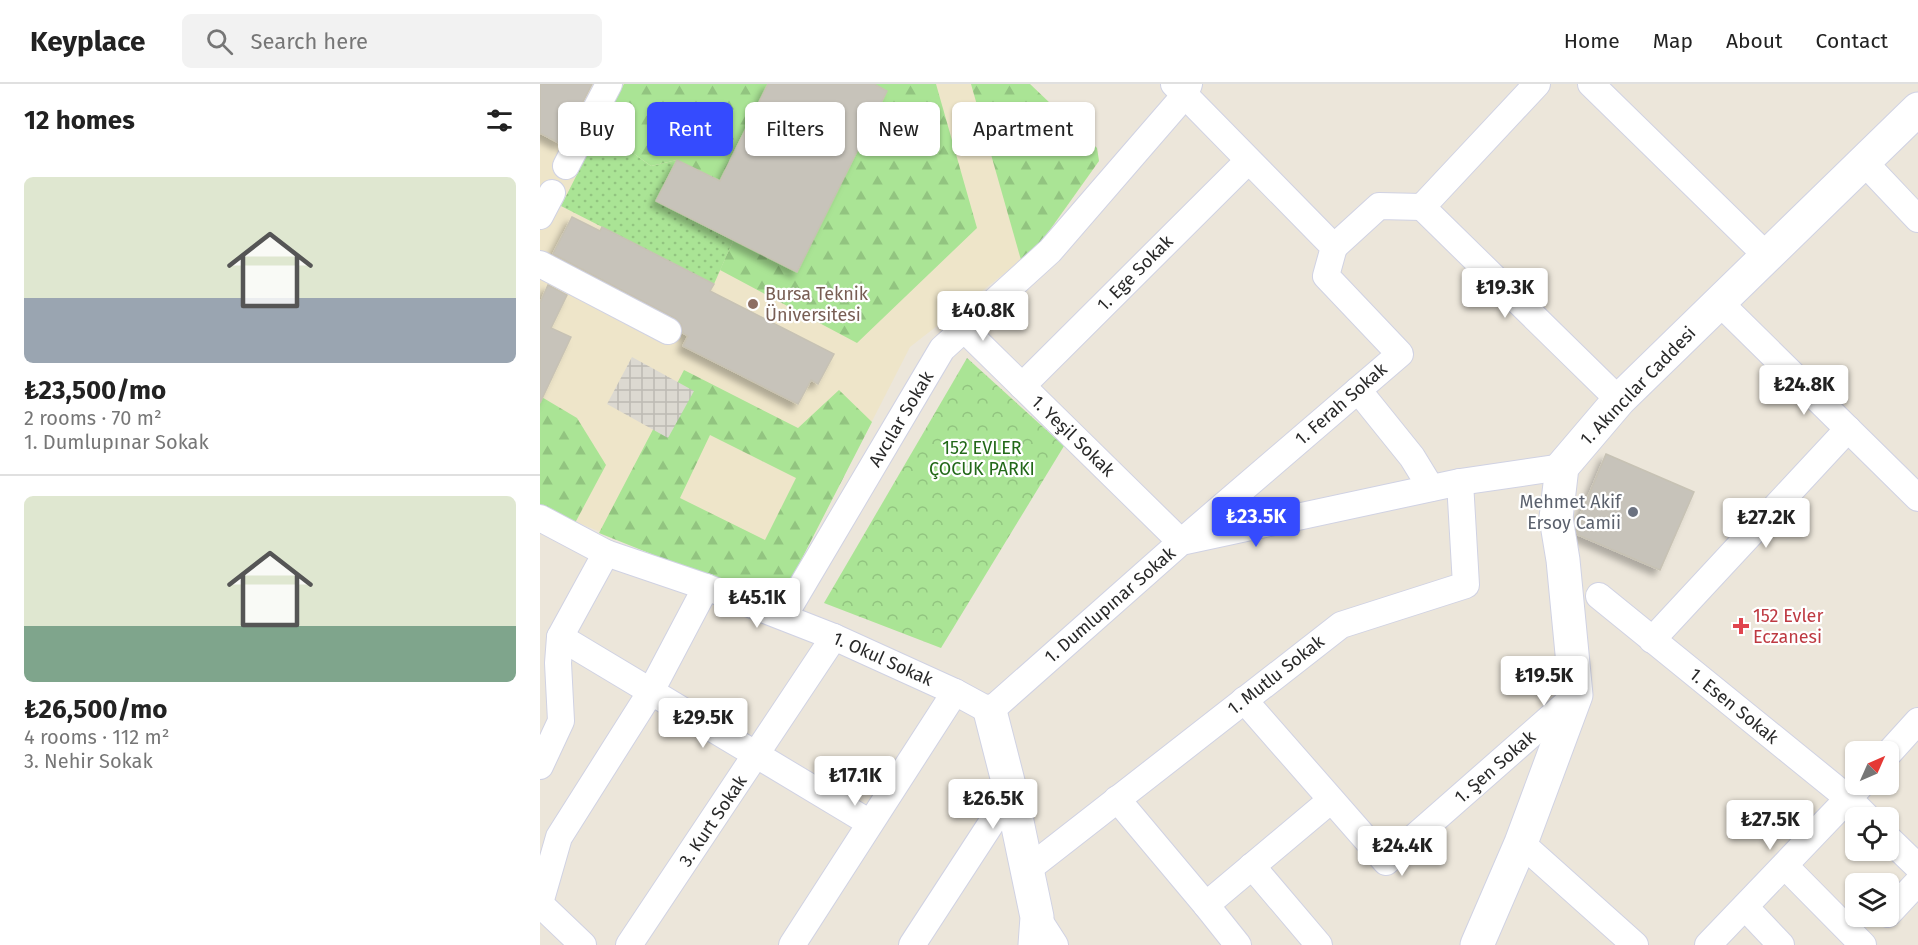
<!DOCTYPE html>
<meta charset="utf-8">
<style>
body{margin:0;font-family:"Fira Sans",sans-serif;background:#f2f2f2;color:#222;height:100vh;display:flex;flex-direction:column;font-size:22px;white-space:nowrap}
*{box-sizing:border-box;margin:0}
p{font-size:20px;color:#767676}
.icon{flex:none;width:33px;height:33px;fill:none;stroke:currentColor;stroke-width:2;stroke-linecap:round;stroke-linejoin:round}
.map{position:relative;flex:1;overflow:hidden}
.drawer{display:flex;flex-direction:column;background:#fff;width:540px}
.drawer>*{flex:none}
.hud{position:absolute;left:18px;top:18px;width:570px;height:54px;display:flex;gap:12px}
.needle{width:39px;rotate:45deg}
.buttons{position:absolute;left:1305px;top:657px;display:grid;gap:12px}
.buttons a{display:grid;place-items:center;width:54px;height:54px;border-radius:9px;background:#fff;box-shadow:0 2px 4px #0004;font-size:30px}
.price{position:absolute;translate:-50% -51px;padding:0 14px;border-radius:6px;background:#fff;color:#222;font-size:20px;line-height:39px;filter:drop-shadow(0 2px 3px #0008)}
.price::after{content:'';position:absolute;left:50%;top:36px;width:18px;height:14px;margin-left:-9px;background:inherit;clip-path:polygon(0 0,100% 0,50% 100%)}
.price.on{background:#354bfe;color:#fff}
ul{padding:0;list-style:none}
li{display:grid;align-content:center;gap:12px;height:318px;padding:0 24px}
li+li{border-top:2px solid #e0e0e0}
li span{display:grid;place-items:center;height:186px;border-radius:9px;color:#555}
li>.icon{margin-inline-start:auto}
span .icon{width:108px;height:108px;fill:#fffc;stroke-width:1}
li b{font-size:26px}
h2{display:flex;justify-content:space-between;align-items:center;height:72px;padding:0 24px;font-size:26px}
.chip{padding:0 21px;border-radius:9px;background:#fff;box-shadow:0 2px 4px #0004;font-size:21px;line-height:54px}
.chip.on{background:#354bfe;color:#fff}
header{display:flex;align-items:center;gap:36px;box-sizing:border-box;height:84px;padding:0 30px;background:#fff;border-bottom:2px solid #e0e0e0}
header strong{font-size:28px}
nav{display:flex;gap:33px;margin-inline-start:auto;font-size:21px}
.search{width:420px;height:54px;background:#f2f2f2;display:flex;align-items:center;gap:15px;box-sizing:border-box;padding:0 21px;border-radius:9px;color:#767676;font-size:22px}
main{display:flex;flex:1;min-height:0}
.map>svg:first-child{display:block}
.education{fill:#eee5c9}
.grass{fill:url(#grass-dots)}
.forest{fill:url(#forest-firs);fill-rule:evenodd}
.park{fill:url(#park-crowns)}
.plaza{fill:url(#plaza-grid)}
.building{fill:#c7c3ba;stroke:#c7c2b4;stroke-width:1.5;filter:url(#shadow)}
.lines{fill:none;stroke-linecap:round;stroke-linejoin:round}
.street-casing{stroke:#d0d2e3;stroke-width:28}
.secondary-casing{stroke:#d0d2e3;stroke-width:35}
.street{stroke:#fff;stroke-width:26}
.secondary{stroke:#fff;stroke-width:33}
.education-dot{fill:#8d6e63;stroke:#fff;stroke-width:2}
.worship-dot{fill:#6b7280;stroke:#fff;stroke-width:2}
.health-dot{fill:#e0444e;stroke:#fff;stroke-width:2}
.labels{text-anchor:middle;stroke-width:4.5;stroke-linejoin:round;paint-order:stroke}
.street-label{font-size:18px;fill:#292929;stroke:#fff}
.education-label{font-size:18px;fill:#785e54;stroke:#fff;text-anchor:start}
.park-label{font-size:18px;fill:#226818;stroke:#fff}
.worship-label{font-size:18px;fill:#5b616d;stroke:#fff;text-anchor:end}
.health-label{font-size:18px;fill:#be3a42;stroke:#fff;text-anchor:start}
</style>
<header>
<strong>Keyplace</strong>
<div class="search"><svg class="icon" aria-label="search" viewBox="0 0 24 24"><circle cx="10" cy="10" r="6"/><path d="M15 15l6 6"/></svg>Search here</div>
<nav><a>Home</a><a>Map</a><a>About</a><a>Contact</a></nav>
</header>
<main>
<section class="drawer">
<h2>12 homes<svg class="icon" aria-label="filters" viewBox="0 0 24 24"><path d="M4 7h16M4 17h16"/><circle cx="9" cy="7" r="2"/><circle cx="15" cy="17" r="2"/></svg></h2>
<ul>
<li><span style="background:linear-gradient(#dfe7d0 65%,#9aa5b1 0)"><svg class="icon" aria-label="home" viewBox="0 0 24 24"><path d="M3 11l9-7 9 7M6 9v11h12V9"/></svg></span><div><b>₺23,500/mo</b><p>2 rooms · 70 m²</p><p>1. Dumlupınar Sokak</p></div></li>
<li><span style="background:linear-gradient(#dfe7d0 70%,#7fa58c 0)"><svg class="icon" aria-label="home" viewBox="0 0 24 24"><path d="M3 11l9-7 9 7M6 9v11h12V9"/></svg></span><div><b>₺26,500/mo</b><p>4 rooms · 112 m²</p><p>3. Nehir Sokak</p></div></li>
</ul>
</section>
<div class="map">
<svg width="1378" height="861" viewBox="0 0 1378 861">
<defs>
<pattern id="grass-dots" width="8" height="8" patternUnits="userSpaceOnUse" patternTransform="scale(1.5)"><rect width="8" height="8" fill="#aae495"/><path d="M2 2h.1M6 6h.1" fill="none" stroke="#92c480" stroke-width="1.8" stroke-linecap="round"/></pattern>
<pattern id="forest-firs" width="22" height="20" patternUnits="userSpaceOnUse" patternTransform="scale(1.5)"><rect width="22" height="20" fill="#aae495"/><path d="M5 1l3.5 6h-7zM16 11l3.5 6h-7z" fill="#92c480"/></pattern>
<pattern id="park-crowns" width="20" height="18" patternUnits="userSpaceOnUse" patternTransform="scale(1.5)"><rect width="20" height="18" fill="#aae495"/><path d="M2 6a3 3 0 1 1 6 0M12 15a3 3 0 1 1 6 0" fill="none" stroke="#92c480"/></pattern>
<pattern id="plaza-grid" width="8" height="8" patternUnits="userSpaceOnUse" patternTransform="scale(1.5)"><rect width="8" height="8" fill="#dcd9d1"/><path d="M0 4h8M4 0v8" fill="none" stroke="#bdbab3"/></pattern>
<filter id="shadow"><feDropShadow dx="-5.5" dy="5.5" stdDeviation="3" flood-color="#0004"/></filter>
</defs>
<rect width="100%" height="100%" fill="#ece6da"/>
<path class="education" d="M0 0H490L557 64 559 77 497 164 370 263 238 521 0 423Z"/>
<path class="grass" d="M60 45 111 82 137 76 116 117 194 155 174 200 21 122Z"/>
<g class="forest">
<path d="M84 0H228L180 97 137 76 111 82 60 45Z"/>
<path d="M334 0H396L437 144 317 259 180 186 194 155 257 187 347 7Z"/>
<path d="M431 0H490L557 64 559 77 497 164 481 176Z"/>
<path d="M144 286 258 344 299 306 332 338 238 521 59 449ZM170 351 256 394 225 456 140 414Z"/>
<path d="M0 312 37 334 66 381 35 439 0 423Z"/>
</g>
<path class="park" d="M427 274 524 362 401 564 284 519Z"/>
<path class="plaza" d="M92 273 154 307 128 354 67 320Z"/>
<g class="building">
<path d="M0 0H52L21 60 0 49Z"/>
<path d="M228 0H334L347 7 257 188 116 117 137 76 180 97Z"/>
<path d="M32 133 60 147 62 143 174 200 170 207 294 270 278 300 271 296 258 320 143 262 148 252 143 249 141 240 135 234 13 170Z"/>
<path d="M8 201 27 211 11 244 31 253 0 319V219Z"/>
<path d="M1066 370 1154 408 1120 486 1038 451 1036 441Z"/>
</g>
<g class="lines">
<defs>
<g id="street">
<path d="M1051 0 1227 172"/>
<path d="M1324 78 1378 135"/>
<path d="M26 82 69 0"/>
<path d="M882 123 1079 316"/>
<path d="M0 132 12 109"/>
<path d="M794 163 839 122 882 123 997 0"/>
<path d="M0 180 128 247"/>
<path d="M1180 219 1378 414"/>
<path d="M424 245 641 458 860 270 786 192 794 163 634 0"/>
<path d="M482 302 708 77"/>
<path d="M818 306 872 373 891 404"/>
<path d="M0 434 66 469 166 503 294 553 415 608 450 627 641 458 920 398 1022 383"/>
<path d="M1059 512 1309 715 1328 734"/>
<path d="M244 532 402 265 510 167 645 11 649 0"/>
<path d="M20 553 330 739"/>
<path d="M1112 556 1308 345"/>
<path d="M704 616 846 778 1035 612"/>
<path d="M1348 670 1378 637"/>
<path d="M0 682 21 637 18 579 20 553 66 469"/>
<path d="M577 715 666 821 791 716"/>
<path d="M1348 754 1378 783"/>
<path d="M981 759 1095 861"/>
<path d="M712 782 779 861"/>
<path d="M1245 782 1323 861"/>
<path d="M487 786 801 541 926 501 920 398"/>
<path d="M0 819 19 753 110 609 166 503"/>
<path d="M0 820 43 861"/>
<path d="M666 821 698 861"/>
<path d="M1205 823 1241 861"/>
<path d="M1348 830 1378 798"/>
<path d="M497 833 515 861"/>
<path d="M89 861 294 553"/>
<path d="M252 861 415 608"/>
<path d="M372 861 471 709"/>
<path d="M1168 861 1322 700"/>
</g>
<g id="secondary">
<path d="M450 627 471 709 497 833 495 861"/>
<path d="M937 861 981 759 1036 611 1023 476 1016 434 1022 383 1079 316 1378 25"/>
</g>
</defs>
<use href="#street" class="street-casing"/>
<use href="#secondary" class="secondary-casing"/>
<use href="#street" class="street"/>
<use href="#secondary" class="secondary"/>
</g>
<circle class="education-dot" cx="213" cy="220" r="6"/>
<circle class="worship-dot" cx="1093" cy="428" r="6"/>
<path class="health-dot" d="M1198 533h6v6h6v6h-6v6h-6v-6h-6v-6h6z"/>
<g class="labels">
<g class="street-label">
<text transform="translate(595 189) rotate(-45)" y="6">1. Ege Sokak</text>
<text transform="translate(1098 302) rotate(-46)" y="6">1. Akıncılar Caddesi</text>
<text transform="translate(801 320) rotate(-41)" y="6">1. Ferah Sokak</text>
<text transform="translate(361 335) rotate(-59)" y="6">Avcılar Sokak</text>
<text transform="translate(533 352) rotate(44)" y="6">1. Yeşil Sokak</text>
<text transform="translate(570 521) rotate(-41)" y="6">1. Dumlupınar Sokak</text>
<text transform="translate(343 575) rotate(24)" y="6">1. Okul Sokak</text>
<text transform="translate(736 591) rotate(-38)" y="6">1. Mutlu Sokak</text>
<text transform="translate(1194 622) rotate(39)" y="6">1. Esen Sokak</text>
<text transform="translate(955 683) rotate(-41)" y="6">1. Şen Sokak</text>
<text transform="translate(173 737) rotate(-56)" y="6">3. Kurt Sokak</text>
</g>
<g class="education-label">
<text x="225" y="216">Bursa Teknik<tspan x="225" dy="21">Üniversitesi</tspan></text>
</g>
<g class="park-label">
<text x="442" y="370">152 EVLER<tspan x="442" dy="21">ÇOCUK PARKI</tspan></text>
</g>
<g class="worship-label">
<text x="1081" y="424">Mehmet Akif<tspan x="1081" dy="21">Ersoy Camii</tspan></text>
</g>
<g class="health-label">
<text x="1213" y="538">152 Evler<tspan x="1213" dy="21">Eczanesi</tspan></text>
</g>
</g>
</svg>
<div class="buttons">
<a><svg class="needle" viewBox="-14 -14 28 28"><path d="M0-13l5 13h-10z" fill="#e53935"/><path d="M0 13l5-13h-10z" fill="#767676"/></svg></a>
<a><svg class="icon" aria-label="locate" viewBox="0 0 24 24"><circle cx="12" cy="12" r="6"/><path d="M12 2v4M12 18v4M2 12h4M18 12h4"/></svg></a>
<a><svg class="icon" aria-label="layers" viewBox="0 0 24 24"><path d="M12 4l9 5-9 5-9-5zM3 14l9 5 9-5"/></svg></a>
</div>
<b class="price" style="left:965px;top:235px">₺19.3K</b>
<b class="price" style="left:443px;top:258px">₺40.8K</b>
<b class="price" style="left:1264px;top:332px">₺24.8K</b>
<b class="price on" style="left:716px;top:464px">₺23.5K</b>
<b class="price" style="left:1226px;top:465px">₺27.2K</b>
<b class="price" style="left:217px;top:545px">₺45.1K</b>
<b class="price" style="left:1004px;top:623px">₺19.5K</b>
<b class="price" style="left:163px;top:665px">₺29.5K</b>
<b class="price" style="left:315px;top:723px">₺17.1K</b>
<b class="price" style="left:453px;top:746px">₺26.5K</b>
<b class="price" style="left:1230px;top:767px">₺27.5K</b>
<b class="price" style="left:862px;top:793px">₺24.4K</b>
<div class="hud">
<a class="chip">Buy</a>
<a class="chip on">Rent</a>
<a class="chip">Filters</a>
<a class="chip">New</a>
<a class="chip">Apartment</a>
</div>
</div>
</main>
